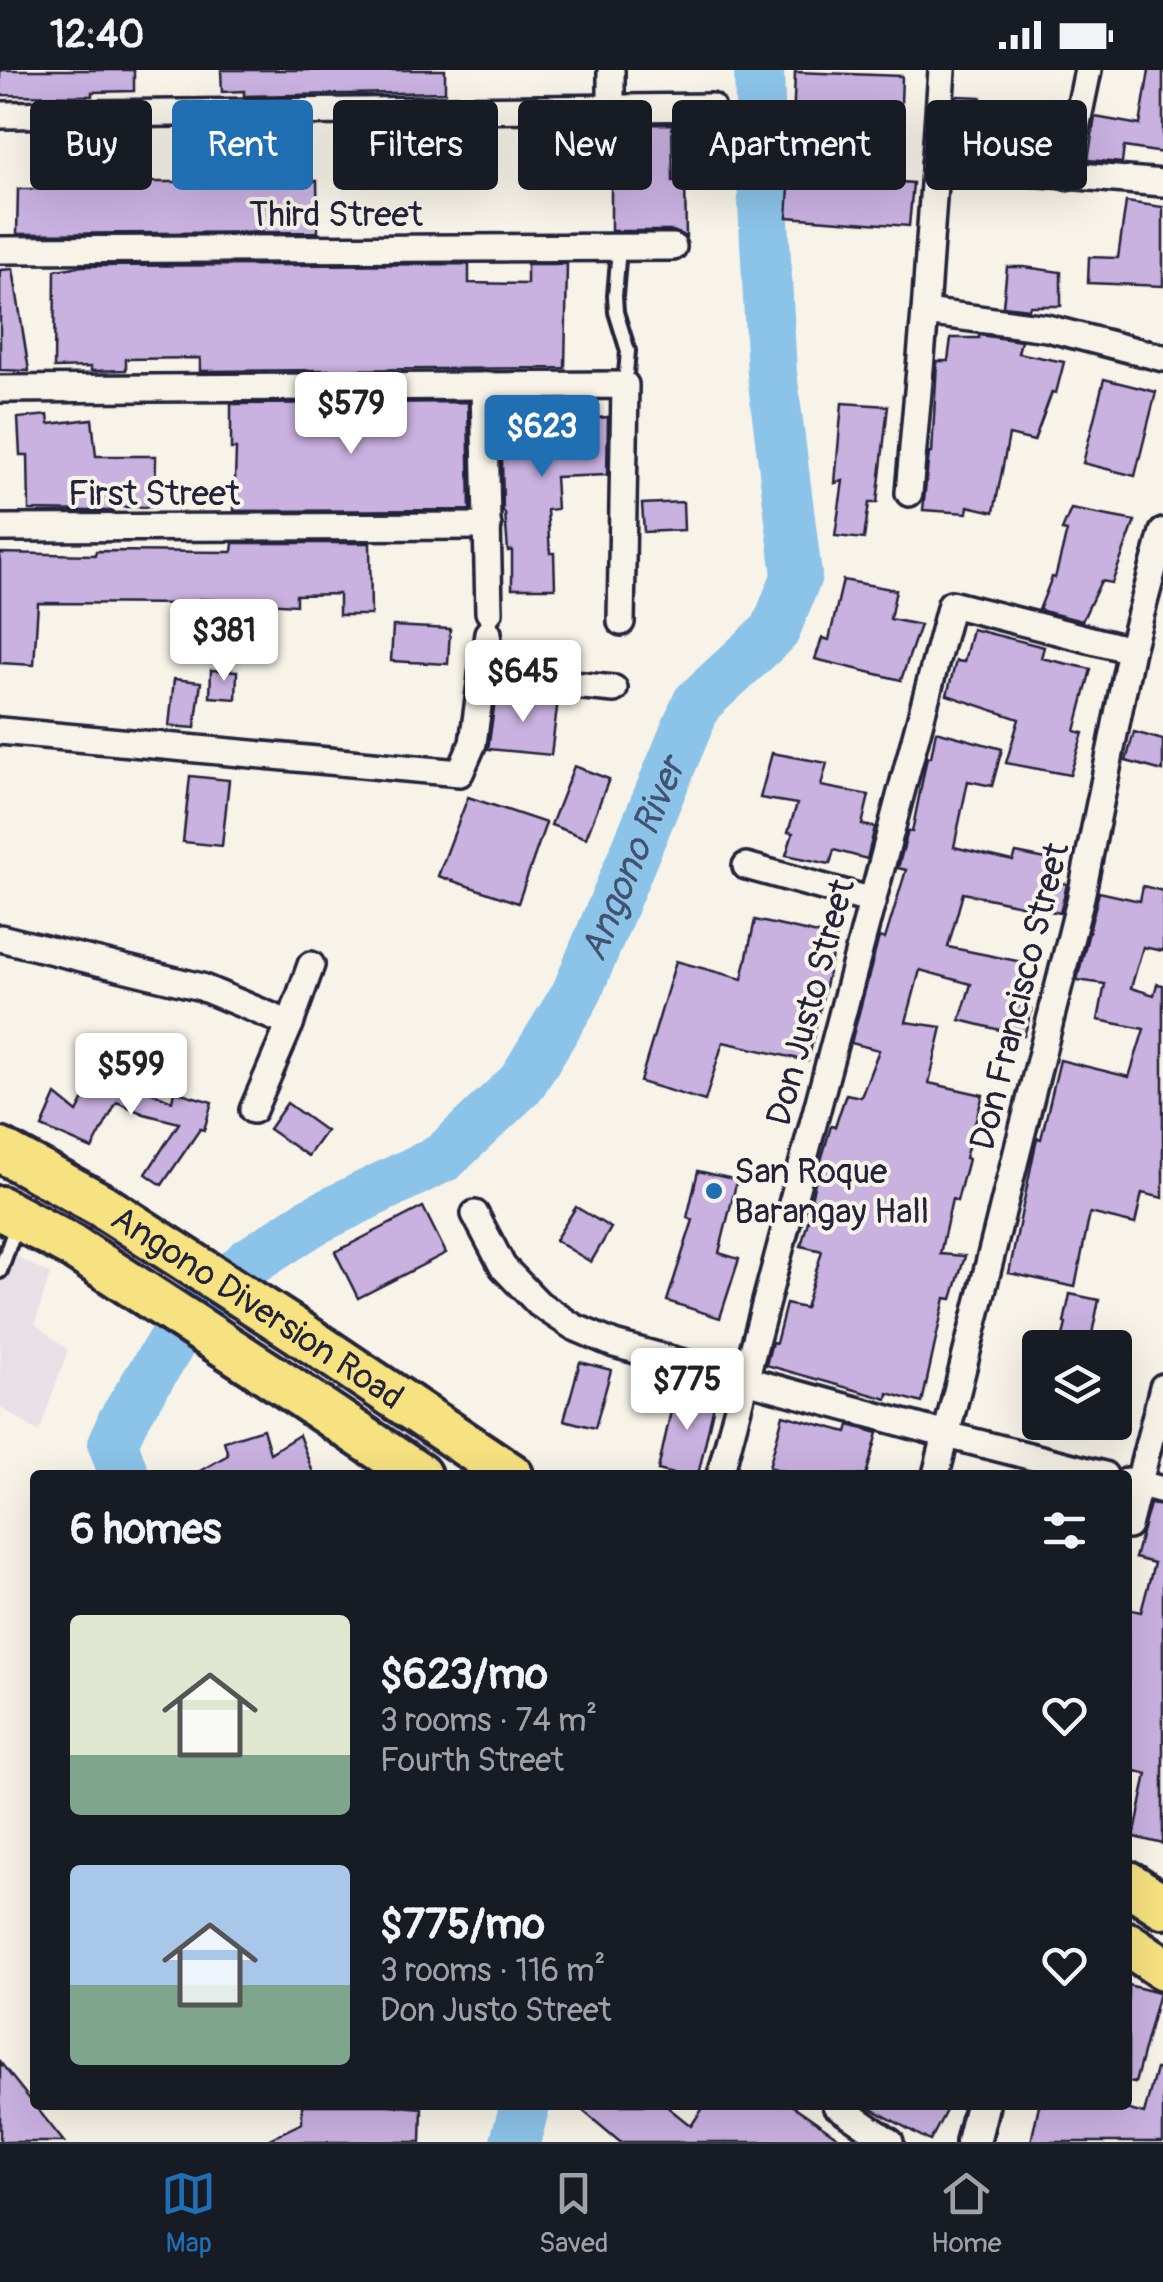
<!DOCTYPE html>
<meta charset="utf-8">
<style>
body{margin:0;font-family:Pangolin,sans-serif;background:#20242c;color:#f1f3f6;height:100vh;display:flex;flex-direction:column;font-size:38px;white-space:nowrap}
*{box-sizing:border-box;margin:0}
p{font-size:32px;color:#9ea1a6}
.icon{flex:none;width:55px;height:55px;fill:none;stroke:currentColor;stroke-width:2;stroke-linecap:round;stroke-linejoin:round}
.map{position:relative;flex:1;overflow:hidden}
.side{position:absolute;left:30px;top:1400px;width:1102px;height:640px;display:flex;flex-direction:column;background:#171b24;border-radius:10px;box-shadow:0 10px 40px #0002}
.side>*{flex:none}
.guide{position:absolute;left:30px;top:30px;width:1105px;height:90px;display:flex;gap:20px}
.tools{position:absolute;left:1022px;top:1260px;display:grid;gap:20px}
.tools a{display:grid;place-items:center;width:110px;height:110px;border-radius:10px;background:#171b24;box-shadow:0 10px 40px #0002;font-size:50px}
.price{position:absolute;translate:-50% -85px;padding:0 22px;border-radius:10px;background:#fff;color:#222;font-size:32px;line-height:65px;filter:drop-shadow(0 2px 5px #0008)}
.price::after{content:'';position:absolute;left:50%;top:60px;width:30px;height:22px;margin-left:-15px;background:inherit;clip-path:polygon(0 0,100% 0,50% 100%)}
.price.active{background:#1f6fb2;color:#fff}
ul{padding:0;list-style:none}
li{display:flex;align-items:center;gap:30px;height:250px;padding:0 40px}
li span{display:grid;place-items:center;flex:none;width:280px;height:200px;border-radius:10px;color:#555}
li>.icon{margin-inline-start:auto}
span .icon{width:120px;height:120px;fill:#fffc;stroke-width:1}
li b{font-size:42px}
h2{display:flex;justify-content:space-between;align-items:center;height:120px;padding:0 40px;font-size:42px}
.pill{padding:0 35px;border-radius:10px;background:#171b24;box-shadow:0 10px 40px #0002;font-size:35px;line-height:90px}
.pill.active{background:#1f6fb2;color:#fff}
.status{display:flex;justify-content:space-between;align-items:center;height:70px;padding:0 50px;background:#171b24;direction:ltr}
.status svg{height:28px;fill:currentColor}
.tabs{display:flex;justify-content:space-around;align-items:center;height:140px;border-top:2px solid #363941;background:#171b24;font-size:28px;color:#9ea1a6}
.tabs a{display:grid;justify-items:center;gap:5px}
.tabs .active{color:#1f6fb2}
.map>svg:first-child{display:block}
.built{fill:#e9dfe6}
.lines{fill:none;stroke-linecap:round;stroke-linejoin:round}
.river{stroke:#8bc3e9;stroke-width:50}
.building{fill:#c9b1e0;stroke:#22223b;stroke-width:2.5}
.service-casing{stroke:#22223b;stroke-width:20}
.minor-casing{stroke:#22223b;stroke-width:32}
.tertiary-casing{stroke:#22223b;stroke-width:40}
.primary-casing{stroke:#22223b;stroke-width:50}
.service{stroke:#f7f3e8;stroke-width:12}
.minor{stroke:#f7f3e8;stroke-width:25}
.tertiary{stroke:#f7f3e8;stroke-width:32}
.primary{stroke:#f7e281;stroke-width:42}
.poi-dot{fill:#1f6fb2;stroke:#f7f3e8;stroke-width:4}
.labels{text-anchor:middle;stroke-width:8;stroke-linejoin:round;paint-order:stroke}
.street-label{font-size:35px;fill:#22223b;stroke:#f7f3e8}
.poi-label{font-size:35px;fill:#22223b;stroke:#f7f3e8;text-anchor:start}
.water-label{font-size:38px;font-style:italic;fill:#42526f;stroke:#f7f3e8}
</style>
<div class="status"><b>12:40</b><svg viewBox="0 0 49 12"><path d="M0 12V9h3v3zM5 12V6h3v6zM10 12V3h3v9zM15 12V0h3v12zM26 1h20v11H26zM47 4h2v5h-2z"/></svg></div>
<div class="map">
<svg width="1163" height="2072" viewBox="0 0 1163 2072">
<rect width="100%" height="100%" fill="#f7f3e8"/>
<filter id="ink" filterUnits="userSpaceOnUse"><feTurbulence type="fractalNoise" baseFrequency=".01" numOctaves="2"/><feDisplacementMap in="SourceGraphic" scale="20" xChannelSelector="R" yChannelSelector="G"/><feConvolveMatrix kernelMatrix="1 2 1 2 8 2 1 2 1" color-interpolation-filters="sRGB"/></filter>
<g filter="url(#ink)">
<path class="built" d="M0 1178 50 1204 35 1254 68 1280 39 1362 0 1337Z"/>
<g class="lines">
<g class="river">
<path id="s1" d="M124 1405 113 1374 122 1352 175 1266 248 1193 311 1152 444 1087 521 1014 576 924 697 633 775 561 797 505 772 304 763 133 759 0"/>
<path d="M515 2072 525 2035"/>
</g>
</g>
<g class="building">
<path d="M0 0H134V21L92 22V26L0 25Z"/>
<path d="M221 0H445V22L244 26V21L222 22Z"/>
<path d="M1149 0H1163V83L1124 77 1122 93 1088 90 1095 47 1140 55Z"/>
<path d="M795 2 902 6 900 62 793 57Z"/>
<path d="M956 26 981 27V30L1018 31 1017 84 953 79Z"/>
<path d="M672 54 673 111H685L686 167 673 161H611V103L563 102V63L590 64V55Z"/>
<path d="M382 57H407V88H383Z"/>
<path d="M275 58H305L307 111H317L318 162 17 164 18 119H53V112H277Z"/>
<path d="M790 103 913 113 909 156 787 147Z"/>
<path d="M1126 132 1163 137V216L1088 213 1089 187 1118 188Z"/>
<path d="M469 194V213L527 214V194H567L565 298 200 301V288L126 289V300L91 301V297L54 298 55 200 83 196Z"/>
<path d="M1007 197H1024L1061 202V236H1030L1029 239 1003 236Z"/>
<path d="M13 199 29 301 0 300V200Z"/>
<path d="M979 265 1021 271 1018 283 1064 292 1056 323 1052 322 1034 371 1009 365 994 442 968 436 967 443 923 440 929 383H932L937 291H948L951 268H979Z"/>
<path d="M1104 309 1156 322 1135 406 1083 393Z"/>
<path d="M468 332 470 440 234 441 236 379H231V334Z"/>
<path d="M501 332H549L550 353 608 347 607 405 555 407 557 439 547 440 550 483H554L555 518H512V480L508 481 505 443 503 442Z"/>
<path d="M842 333 888 336 877 433H869L864 469 835 466 843 411 835 413Z"/>
<path d="M48 345 49 354 92 349 96 386H156L155 437H113V441H88L29 440 28 385H20L18 348Z"/>
<path d="M683 432 684 460 644 462 642 434Z"/>
<path d="M1071 439 1135 451 1112 513 1101 511 1082 551 1039 540 1052 507 1055 508 1067 461 1062 460Z"/>
<path d="M233 473H370L371 545H339V524L296 525V535L199 529V534L38 533 34 595 0 593V483L95 485 96 481 232 482Z"/>
<path d="M843 510 896 520 890 549 920 555 901 610 815 589 822 568 829 570Z"/>
<path d="M393 556 450 559 448 594 391 591Z"/>
<path d="M972 559 1044 577 1041 588 1091 599 1075 661 1083 663 1070 705 1006 693 1019 649 947 625 956 591 964 592Z"/>
<path d="M211 600 237 601 236 629 210 627Z"/>
<path d="M174 609 201 612 195 658 169 656Z"/>
<path d="M496 624 558 630 551 685 488 679Z"/>
<path d="M936 661 1002 679 992 716 968 711 954 777 1013 791 1016 783 1056 791 1051 811 1067 814 1060 843 963 823 948 877 1027 893 1014 935 1032 939 1024 966 960 950 971 914 920 900 906 952 942 957 929 1013 983 1025 965 1088 968 1089 957 1131 952 1129 940 1184 965 1186 952 1229 945 1228 922 1333 888 1323 887 1329 766 1295 772 1272 776 1273 786 1234 805 1238 822 1181 801 1176 814 1130 811 1129 816 1108 831 1056 835 1057 846 1024 861 1027 879 980 851 973 879 867 885 869 906 800 898 798 908 761 912 762 927 687H931Z"/>
<path d="M1134 662 1163 670V701L1126 691Z"/>
<path d="M772 683 827 693 821 716 869 725 862 755 875 757 867 789 834 780 830 794 786 785 793 763 788 762 797 734 760 728Z"/>
<path d="M574 696 609 709 586 768 551 755Z"/>
<path d="M190 706 229 710 222 776 183 772Z"/>
<path d="M468 727 546 753 518 833 438 806Z"/>
<path d="M1143 816 1163 821V881L1143 877 1131 918 1154 925 1157 914 1163 915V1128L1142 1123 1135 1154 1090 1143 1075 1217 1009 1203 1037 1068 1041 1069 1060 990 1129 1007 1144 959 1098 950 1105 914 1077 910 1099 822 1140 831Z"/>
<path d="M755 850 836 868 808 991 723 972 705 1031 640 1012 676 891 742 909Z"/>
<path d="M98 1000 172 1031 174 1021 212 1032 204 1060 200 1059 162 1115 146 1104 179 1053 144 1044 117 1032 92 1079 42 1057 56 1025 77 1042 84 1029 86 1030Z"/>
<path d="M287 1033 326 1061 308 1086 269 1059Z"/>
<path d="M698 1101 737 1110 719 1183 739 1189 720 1248 667 1231 693 1150 687 1148Z"/>
<path d="M423 1137 446 1183 358 1228 335 1182Z"/>
<path d="M576 1137 611 1158 591 1192 555 1170Z"/>
<path d="M1070 1224 1099 1230 1089 1278H1060L1066 1254 1064 1253Z"/>
<path d="M580 1292 611 1300 595 1358 564 1350Z"/>
<path d="M676 1318 716 1326 698 1405H678L658 1400Z"/>
<path d="M783 1345 847 1362 849 1355 878 1363 866 1405H798L769 1397Z"/>
<path d="M263 1359 270 1383 299 1365 314 1405H193L228 1385 224 1371Z"/>
<path d="M1150 1434 1163 1436V1774L1134 1767 1147 1704 1128 1699V1539L1141 1542 1154 1493 1135 1488Z"/>
<path d="M1128 1915 1159 1923 1135 2013 1128 2012Z"/>
<path d="M0 1992 64 2072H0Z"/>
<path d="M1156 1999 1163 2000V2072H1031L1039 2035H1111L1144 2044Z"/>
<path d="M302 2035H388L422 2038 421 2072H263L302 2053Z"/>
<path d="M576 2035H665L691 2056 705 2035H792L845 2072H620Z"/>
<path d="M865 2035H949L930 2071Z"/>
</g>
<g class="lines">
<defs>
<g id="service">
<path d="M619 178 615 226 616 242 628 281 625 315"/>
<path d="M0 1201 16 1156"/>
</g>
<g id="minor">
<path d="M611 37V0"/>
<path d="M0 45 711 37"/>
<path d="M935 94 1163 113"/>
<path d="M1066 106 1088 0"/>
<path d="M0 180 673 177"/>
<path d="M925 242 1047 258 1163 288"/>
<path d="M484 316 489 542"/>
<path d="M0 319 625 315 621 552"/>
<path d="M909 423 925 242 942 0"/>
<path d="M0 458 488 456"/>
<path d="M482 606 614 619"/>
<path d="M0 661 460 703 473 673 488 563"/>
<path d="M746 796 873 831"/>
<path d="M0 868 201 917 290 954"/>
<path d="M253 1040 290 954 311 895"/>
<path d="M475 1144 503 1197 539 1234 574 1257 614 1274 947 1365 1104 1405"/>
<path d="M720 1405 951 534 1131 580"/>
<path d="M936 1405 1081 827 1131 580 1163 462"/>
<path d="M1128 1411 1163 1420"/>
<path d="M1128 1456 1163 1317"/>
<path d="M836 2035 890 2072"/>
</g>
<path id="tertiary" d="M973 2072 982 2035"/>
<g id="primary">
<path id="s2" d="M0 1080 101 1135 298 1262 511 1405"/>
<path d="M0 1138 73 1177 270 1305 419 1405"/>
<path d="M1128 1813 1163 1836"/>
<path d="M1128 1874 1163 1898"/>
</g>
</defs>
<use href="#service" class="service-casing"/>
<use href="#minor" class="minor-casing"/>
<use href="#tertiary" class="tertiary-casing"/>
<use href="#primary" class="primary-casing"/>
<use href="#service" class="service"/>
<use href="#minor" class="minor"/>
<use href="#tertiary" class="tertiary"/>
<use href="#primary" class="primary"/>
</g>
</g>
<circle class="poi-dot" cx="714" cy="1121" r="10"/>
<g class="labels">
<g class="street-label">
<text x="336" y="156">Third Street</text>
<text x="154" y="435">First Street</text>
<text transform="translate(1019 926) rotate(-76)" y="12">Don Francisco Street</text>
<text transform="translate(810 932) rotate(-75)" y="12">Don Justo Street</text>
<text dy="12" stroke="none"><textPath href="#s2" startOffset="302">Angono Diversion Road</textPath></text>
</g>
<g class="poi-label">
<text x="734" y="1113">San Roque<tspan x="734" dy="40">Barangay Hall</tspan></text>
</g>
<g class="water-label">
<text dy="13" stroke="none"><textPath href="#s1" startOffset="842">Angono River</textPath></text>
</g>
</g>
</svg>
<div class="tools">
<a><svg class="icon" aria-label="layers" viewBox="0 0 24 24"><path d="M12 4l9 5-9 5-9-5zM3 14l9 5 9-5"/></svg></a>
</div>
<b class="price" style="left:351px;top:387px">$579</b>
<b class="price active" style="left:542px;top:410px">$623</b>
<b class="price" style="left:224px;top:614px">$381</b>
<b class="price" style="left:523px;top:655px">$645</b>
<b class="price" style="left:131px;top:1048px">$599</b>
<b class="price" style="left:687px;top:1363px">$775</b>
<div class="guide">
<a class="pill">Buy</a>
<a class="pill active">Rent</a>
<a class="pill">Filters</a>
<a class="pill">New</a>
<a class="pill">Apartment</a>
<a class="pill">House</a>
</div>
<section class="side">
<h2>6 homes<svg class="icon" aria-label="filters" viewBox="0 0 24 24"><path d="M4 7h16M4 17h16"/><circle cx="9" cy="7" r="2"/><circle cx="15" cy="17" r="2"/></svg></h2>
<ul>
<li><span style="background:linear-gradient(#dfe7d0 70%,#7fa58c 0)"><svg class="icon" aria-label="home" viewBox="0 0 24 24"><path d="M3 11l9-7 9 7M6 9v11h12V9"/></svg></span><div><b>$623/mo</b><p>3 rooms · 74 m²</p><p>Fourth Street</p></div><svg class="icon" aria-label="heart" viewBox="0 0 24 24"><path d="M12 20l-8-8c-3-5 5-10 8-4 3-6 11-1 8 4z"/></svg></li>
<li><span style="background:linear-gradient(#a9c7e8 60%,#7fa58c 0)"><svg class="icon" aria-label="home" viewBox="0 0 24 24"><path d="M3 11l9-7 9 7M6 9v11h12V9"/></svg></span><div><b>$775/mo</b><p>3 rooms · 116 m²</p><p>Don Justo Street</p></div><svg class="icon" aria-label="heart" viewBox="0 0 24 24"><path d="M12 20l-8-8c-3-5 5-10 8-4 3-6 11-1 8 4z"/></svg></li>
</ul>
</section>
</div>
<nav class="tabs">
<a class="active"><svg class="icon" aria-label="map" viewBox="0 0 24 24"><path d="M3 6l6-2 6 2 6-2v14l-6 2-6-2-6 2zM9 4v14M15 6v14"/></svg>Map</a>
<a><svg class="icon" aria-label="saved" viewBox="0 0 24 24"><path d="M7 4h10v16l-5-4-5 4z"/></svg>Saved</a>
<a><svg class="icon" aria-label="home" viewBox="0 0 24 24"><path d="M3 11l9-7 9 7M6 9v11h12V9"/></svg>Home</a>
</nav>
